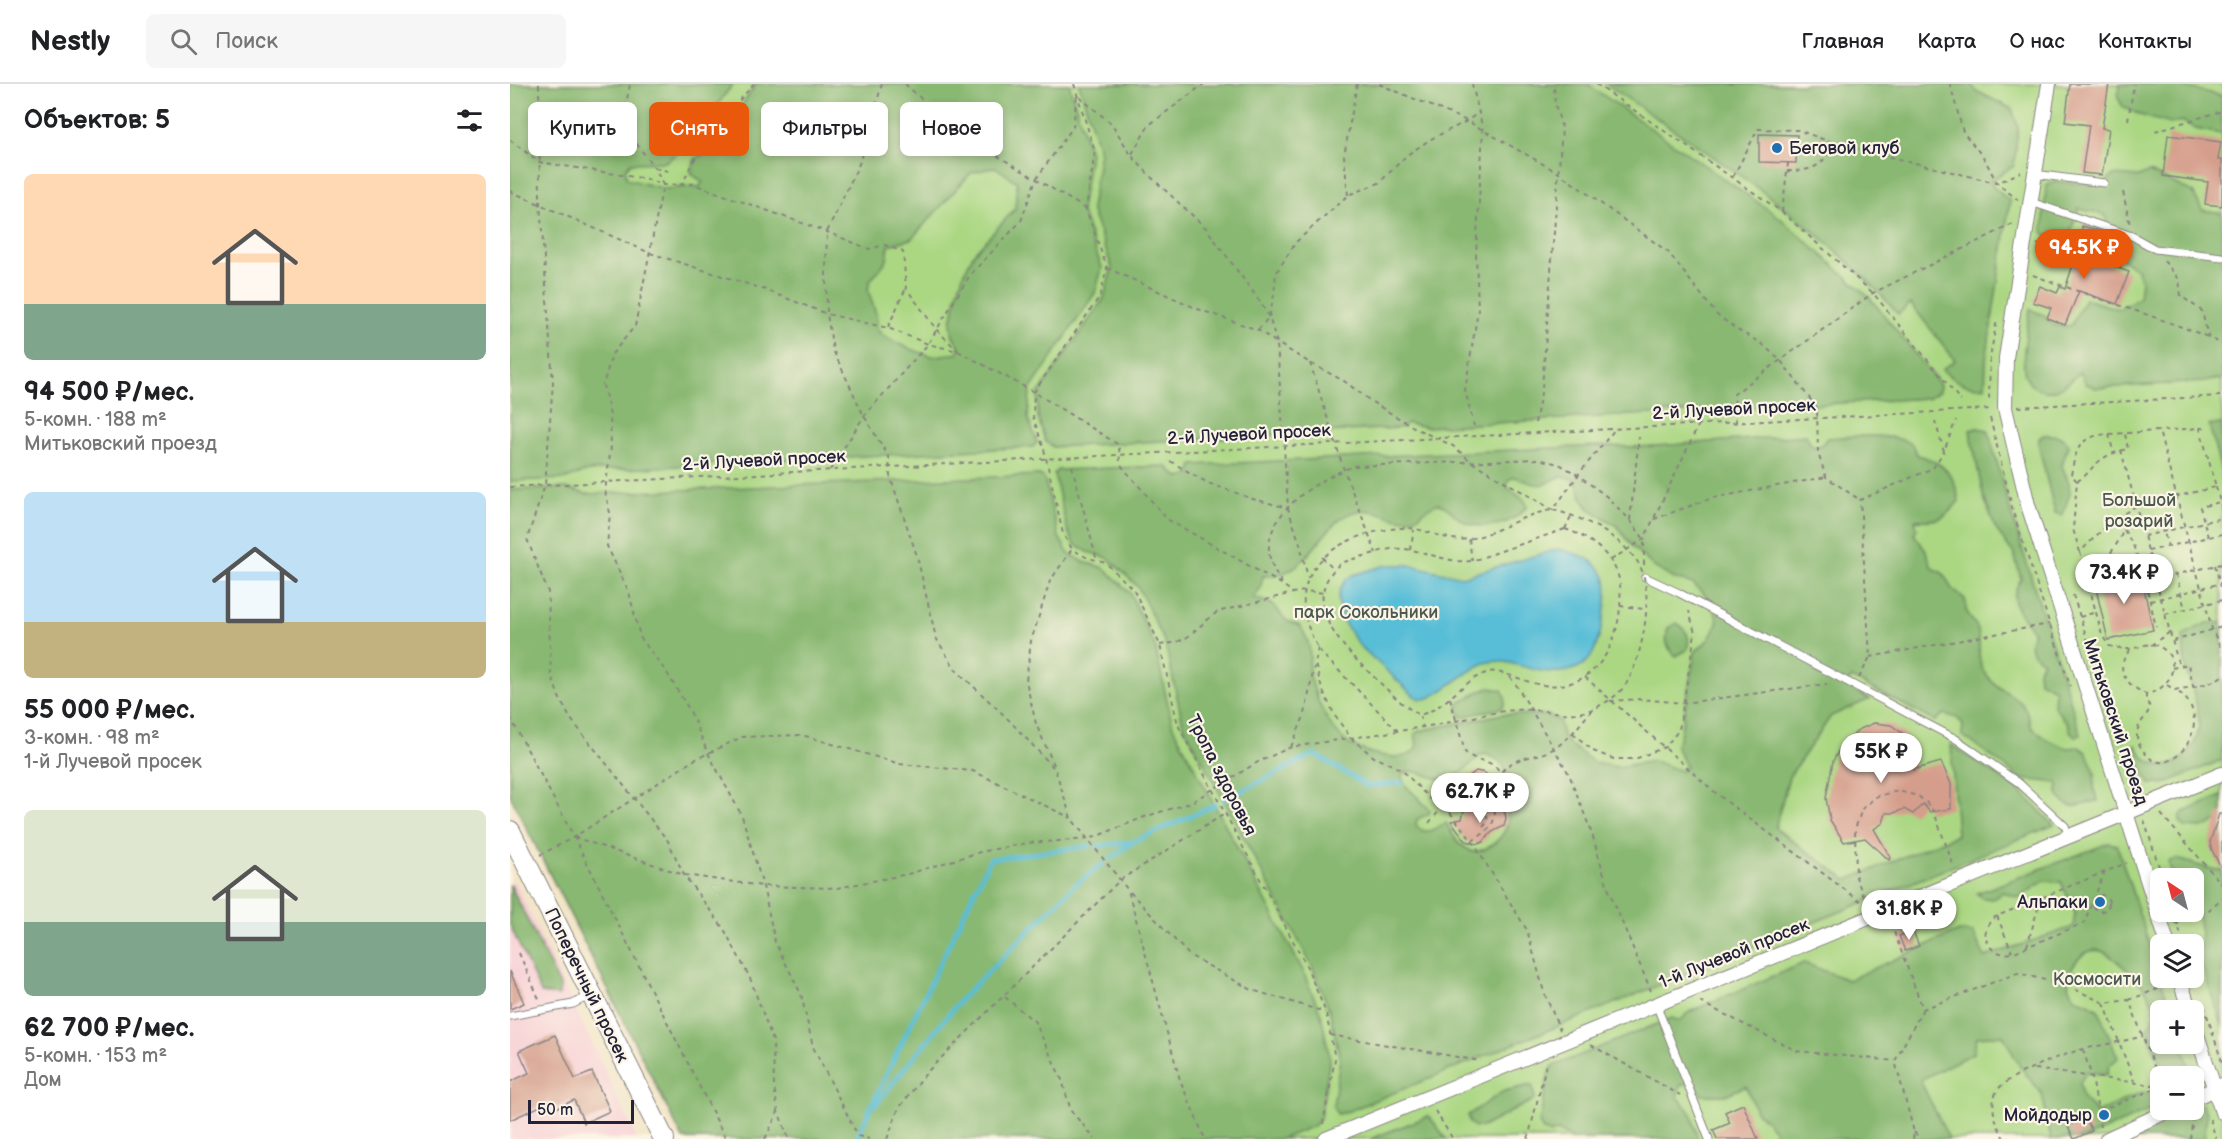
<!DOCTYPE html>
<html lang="ru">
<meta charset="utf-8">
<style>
body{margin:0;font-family:"Balsamiq Sans",sans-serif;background:#f6f6f6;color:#202124;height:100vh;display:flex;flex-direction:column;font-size:22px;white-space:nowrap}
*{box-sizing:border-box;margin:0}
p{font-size:20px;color:#757577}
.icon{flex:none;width:33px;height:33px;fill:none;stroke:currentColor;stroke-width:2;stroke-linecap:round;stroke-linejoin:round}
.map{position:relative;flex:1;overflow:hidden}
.details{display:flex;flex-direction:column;background:#fff;width:510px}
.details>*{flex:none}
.banner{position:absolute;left:18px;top:18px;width:570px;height:54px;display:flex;gap:12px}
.needle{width:39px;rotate:324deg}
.buttons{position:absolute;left:1640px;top:784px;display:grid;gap:12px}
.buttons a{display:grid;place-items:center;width:54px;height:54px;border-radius:9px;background:#fff;box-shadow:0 3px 9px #0003;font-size:30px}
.scale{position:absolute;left:18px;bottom:15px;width:106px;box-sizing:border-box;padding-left:6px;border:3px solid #22223b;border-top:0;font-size:16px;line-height:21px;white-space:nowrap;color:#22223b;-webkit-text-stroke:4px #fcf5e5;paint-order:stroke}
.price{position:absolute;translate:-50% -51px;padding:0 14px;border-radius:21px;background:#fff;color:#222;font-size:20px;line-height:39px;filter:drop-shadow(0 2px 3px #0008)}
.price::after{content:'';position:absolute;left:50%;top:36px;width:18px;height:14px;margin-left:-9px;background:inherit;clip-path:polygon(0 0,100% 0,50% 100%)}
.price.current{background:#ea580c;color:#fff}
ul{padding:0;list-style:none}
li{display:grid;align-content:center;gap:12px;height:318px;padding:0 24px}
li span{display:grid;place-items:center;height:186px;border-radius:9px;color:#555}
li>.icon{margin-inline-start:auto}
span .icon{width:108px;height:108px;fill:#fffc;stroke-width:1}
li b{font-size:26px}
h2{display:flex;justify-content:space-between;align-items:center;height:72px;padding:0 24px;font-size:26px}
.tag{padding:0 21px;border-radius:9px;background:#fff;box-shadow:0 3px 9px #0003;font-size:21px;line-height:54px}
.tag.current{background:#ea580c;color:#fff}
header{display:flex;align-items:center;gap:36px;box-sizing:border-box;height:84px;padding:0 30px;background:#fff;border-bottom:2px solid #e0e0e0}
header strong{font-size:28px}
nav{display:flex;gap:33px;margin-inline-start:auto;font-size:21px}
.search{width:420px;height:54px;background:#f6f6f6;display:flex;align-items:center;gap:15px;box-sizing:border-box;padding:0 21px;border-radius:9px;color:#757577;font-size:22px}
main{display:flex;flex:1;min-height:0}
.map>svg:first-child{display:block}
.built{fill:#f7cfd5}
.green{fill:#abd783;stroke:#667c5f;stroke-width:1.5;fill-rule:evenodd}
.forest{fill:#88b871;stroke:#556d56;stroke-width:1.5;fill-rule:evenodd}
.water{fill:#59bed7;stroke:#3e7089;stroke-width:1.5}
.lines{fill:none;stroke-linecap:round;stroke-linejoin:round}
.stream{stroke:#59bed7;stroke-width:4.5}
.building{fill:#d59d8b}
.lane-casing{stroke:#8a8482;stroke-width:9}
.street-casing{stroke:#8a8482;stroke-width:16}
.secondary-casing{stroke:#8a8482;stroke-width:22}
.path{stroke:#8a8482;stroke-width:2;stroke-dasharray:4.5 4.5;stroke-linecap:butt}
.lane{stroke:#fff;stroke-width:7}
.street{stroke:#fff;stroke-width:14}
.secondary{stroke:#fff;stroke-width:20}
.path-bridge{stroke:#8a8482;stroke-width:2;stroke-dasharray:4.5 4.5;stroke-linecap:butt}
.poi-dot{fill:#1f6fb2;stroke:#fcf5e5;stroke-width:2}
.labels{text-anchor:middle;stroke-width:4.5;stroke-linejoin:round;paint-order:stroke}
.poi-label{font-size:18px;fill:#22223b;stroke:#fcf5e5;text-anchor:end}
.street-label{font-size:18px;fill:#22223b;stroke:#fcf5e5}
.park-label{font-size:18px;fill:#4b5851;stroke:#fcf5e5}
</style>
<header>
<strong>Nestly</strong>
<div class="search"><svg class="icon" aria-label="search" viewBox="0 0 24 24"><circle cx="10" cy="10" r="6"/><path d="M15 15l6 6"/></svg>Поиск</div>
<nav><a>Главная</a><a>Карта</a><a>О нас</a><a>Контакты</a></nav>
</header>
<main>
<section class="details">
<h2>Объектов: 5<svg class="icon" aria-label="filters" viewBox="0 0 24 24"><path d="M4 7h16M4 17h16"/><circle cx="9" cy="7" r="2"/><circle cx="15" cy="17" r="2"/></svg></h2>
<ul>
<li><span style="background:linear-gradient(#ffd9b3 70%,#7fa58c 0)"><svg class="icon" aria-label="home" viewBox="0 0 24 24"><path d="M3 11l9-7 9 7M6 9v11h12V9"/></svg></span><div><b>94 500 ₽/мес.</b><p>5-комн. · 188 m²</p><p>Митьковский проезд</p></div></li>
<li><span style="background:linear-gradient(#bfe0f5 70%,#c2b280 0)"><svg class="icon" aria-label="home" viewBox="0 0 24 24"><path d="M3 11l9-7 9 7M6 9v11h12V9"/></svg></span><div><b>55 000 ₽/мес.</b><p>3-комн. · 98 m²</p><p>1-й Лучевой просек</p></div></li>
<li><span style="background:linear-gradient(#dfe7d0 60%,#7fa58c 0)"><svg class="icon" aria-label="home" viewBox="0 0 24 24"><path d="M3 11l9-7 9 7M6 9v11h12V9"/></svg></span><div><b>62 700 ₽/мес.</b><p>5-комн. · 153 m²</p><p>Дом</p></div></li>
</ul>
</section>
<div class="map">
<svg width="1712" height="1055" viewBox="0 0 1712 1055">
<rect width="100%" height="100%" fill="#fcf5e5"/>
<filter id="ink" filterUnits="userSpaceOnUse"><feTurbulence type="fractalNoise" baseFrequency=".0167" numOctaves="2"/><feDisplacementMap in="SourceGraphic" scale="12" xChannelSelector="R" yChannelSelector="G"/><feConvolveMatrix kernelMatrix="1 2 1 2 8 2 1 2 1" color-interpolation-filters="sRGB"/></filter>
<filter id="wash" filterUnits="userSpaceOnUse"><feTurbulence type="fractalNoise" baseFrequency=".008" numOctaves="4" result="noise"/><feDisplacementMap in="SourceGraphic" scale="24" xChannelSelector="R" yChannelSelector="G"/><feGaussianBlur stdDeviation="1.35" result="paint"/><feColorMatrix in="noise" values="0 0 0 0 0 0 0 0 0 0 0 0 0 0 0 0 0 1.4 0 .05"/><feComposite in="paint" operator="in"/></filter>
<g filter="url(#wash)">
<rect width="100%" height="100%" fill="#f2e5c8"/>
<path class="built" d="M5 798 127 1055H0V801Z"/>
<path class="green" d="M0 0H1712V1055H175L0 704ZM1650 795H1683V828H1650ZM1650 861H1683V894H1650ZM1650 927H1683V960H1650ZM1650 993H1683V1026H1650Z"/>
<g class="forest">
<path d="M0 0H223L175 64 155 78 121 79 115 86 117 95 155 105 181 102 190 103 192 98 181 89 185 75C190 71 198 69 202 65 214 53 211 53 228 55L234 48 233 39 228 31 230 24 246 0H559L580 69 571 126 592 184 585 209 520 306 518 334 527 358 523 363 78 387 56 395 0 397ZM485 83 507 98 505 125 464 169 453 191 446 213 441 239 443 252 450 263 446 270C438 269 428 273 421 272 407 268 378 257 368 247L366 230 358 206 360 197 377 176 379 161 401 155 461 89Z"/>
<path d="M569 0H1077L1269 133 1359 213 1426 295 1430 302 1429 307 1418 314 916 343 897 339 890 344 543 363 535 357 528 333V310L594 214 602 183 581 125 590 68Z"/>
<path d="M1096 0H1461L1466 7 1502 25 1508 43 1504 82 1481 96 1483 103 1500 117 1476 276 1475 303C1456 304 1447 298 1432 286L1445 276 1401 220 1388 230C1310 137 1196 69 1096 0Z"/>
<path d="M1609 0H1664L1712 12V50L1686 45 1672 37 1660 40 1630 31 1613 23 1608 14Z"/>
<path d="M1639 88 1683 108 1692 126 1712 129V296L1706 295 1695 298 1586 304 1576 300 1570 288C1557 301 1540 316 1522 301 1518 298 1514 291 1514 285 1512 266 1517 244 1520 225L1533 231 1546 242H1561L1575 215 1608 225 1629 214 1631 196 1627 185 1599 167 1596 132C1590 127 1576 128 1568 124L1558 158H1542L1533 148 1536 103 1544 97 1593 101 1603 91 1629 93Z"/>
<path d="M1712 340V390L1699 341Z"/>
<path d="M1467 344 1478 346 1502 432 1571 651 1565 652 1560 647 1559 642 1544 622 1545 605 1529 597 1528 586 1533 577C1521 570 1516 561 1524 548 1509 528 1496 519 1511 495L1504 470 1485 444 1473 411 1460 346Z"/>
<path d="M1296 351 1302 362C1310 364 1312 361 1317 354 1336 353 1390 347 1403 362 1405 364 1406 368 1407 371 1434 378 1445 390 1449 417 1433 436 1431 437 1405 436L1407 444 1404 450 1416 467 1422 484 1433 489 1442 505 1455 515C1456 519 1455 525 1457 528 1459 534 1465 538 1467 544 1473 559 1464 572 1475 589 1493 615 1515 606 1521 643L1538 656 1557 664 1569 663 1576 668 1585 688 1584 706 1588 717C1580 717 1576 721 1568 722 1555 725 1545 711 1548 699L1512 695 1452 651 1453 640 1447 634 1434 630 1425 637 1342 594 1337 599 1339 604 1360 615 1321 632 1279 693 1265 744 1337 796 1447 751 1441 661 1508 705 1544 741 834 1029 827 1030 823 1022 830 975 820 928 802 882 673 640 655 559 628 503 598 474 578 468 565 461 558 448 544 390 548 386 655 382C666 389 667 399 680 390L683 381 1088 362 1131 363ZM1052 392 1060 394 1067 400 1073 416 1078 424 1107 442 1122 462 1144 483 1162 494 1183 500 1201 517 1208 537 1199 555 1185 568 1170 652 1166 662 1176 682 1171 687 1144 677 1107 683 1085 679 1059 660 1053 652 1049 636 1038 631 993 630 909 647 905 650C906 655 908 660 906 664 896 683 845 667 834 656 815 639 804 611 799 586 798 581 800 577 800 572 800 561 796 551 790 542L777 537 762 520 744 514 750 505 753 492C808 495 811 420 861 427 877 429 887 440 906 433 913 430 921 419 929 420 937 421 945 432 951 436 972 448 1004 441 1017 422L1015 417 997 403 998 397 1003 393C1012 394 1024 403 1033 400 1040 399 1045 394 1052 392ZM973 670C980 671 984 673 990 678 1002 690 990 699 992 713 993 720 997 725 998 731 1000 750 979 768 962 768L948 759 936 739C925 743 916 754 906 741L907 735 919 730 920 726 895 701 892 693 893 689C909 683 923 698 939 695 954 692 960 677 973 670Z"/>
<path d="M1534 351C1545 351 1553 351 1558 361L1552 382 1559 399 1560 410 1552 431 1545 429 1528 359 1530 353Z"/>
<path d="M528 391 532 392 535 397 549 453 558 469 574 478 594 484 620 509 645 562 663 643 792 885 811 930 820 975 810 1034 804 1042 771 1055H173L0 711V406L56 404 76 410Z"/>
<path d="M1167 539C1177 547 1181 553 1177 566L1166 572C1156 563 1155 557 1158 544Z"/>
<path d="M1697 539H1712V676L1653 700H1640L1622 665 1626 661C1632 672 1636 678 1649 681 1657 683 1665 680 1671 675 1704 648 1683 613 1675 580 1674 571 1674 561 1673 551Z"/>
<path d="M980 604 992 606C996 613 997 618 992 624L952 633 948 628V620L968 608Z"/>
<path d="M1712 712V735L1692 744 1674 743 1670 737V732L1674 728Z"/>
<path d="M1599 759 1607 761 1661 927H1650V960H1672L1683 993H1655L1637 944C1658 927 1630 897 1617 886 1604 875 1591 859 1574 870 1568 874 1565 878 1562 884 1560 891 1556 899 1560 906 1566 919 1582 916 1589 927L1608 974 1599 982 1597 991 1576 988 1570 999 1572 1013 1587 1029 1632 1008 1641 1011 1647 1017 1644 1024 1574 1055H1541L1532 1010 1509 981 1493 951 1467 953 1463 969 1410 996 1439 1055H1263L1265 1046 1246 1027 1236 1002 1215 1011H1192L1183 998 1171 1001 1167 1012 1181 1029 1188 1055H1063L1048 1047 1040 1050 1033 1046 1029 1039 1039 988 1043 982 1162 934 1170 937 1179 928 1294 879 1338 896 1449 847 1463 849 1475 873 1563 843 1565 829 1551 798 1534 797 1508 814 1493 808 1483 815 1472 814 1467 809Z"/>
<path d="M1666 775C1679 777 1702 788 1712 786V941L1688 871 1691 851 1688 830 1683 822V795H1664L1658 778Z"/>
<path d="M0 800 50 902 49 912 31 909 0 841Z"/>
<path d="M1022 1001 1025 1015 972 1043H965L959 1038 958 1031 994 1007Z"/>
<path d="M1692 1020 1697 1031 1694 1055H1612L1679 1026H1683V1024Z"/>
<path d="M919 1032 936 1055H860Z"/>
</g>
<path class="water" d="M1048 465C1065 469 1085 474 1094 491 1102 506 1090 556 1082 571 1080 575 1074 581 1069 583 1033 600 1001 570 975 579 959 584 925 616 913 615 911 615 906 613 904 612L848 560 833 537 828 516 830 505 836 496 843 491 877 481H900L952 493Z"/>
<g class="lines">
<g class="stream">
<path d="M714 716 804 670 857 702 892 699"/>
<path d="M588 762 622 758"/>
<path d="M600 775 623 758 705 721"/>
<path d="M365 1021 451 915 566 800 593 780"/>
<path d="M358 1029 480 775 580 762"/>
<path d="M346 1055 359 1028"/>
</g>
</g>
<g id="blocks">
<g class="building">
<path d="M1560 0H1599L1592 44 1599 45 1592 91 1572 89 1579 41 1555 38Z"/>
<path d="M1249 50 1287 51 1286 79 1249 78Z"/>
<path d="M1658 51 1711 58 1708 76H1712V122L1695 120 1698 98 1653 92Z"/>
<path d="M1572 142 1590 147V178L1619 188 1607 220 1569 207 1555 241 1537 234 1541 224 1523 218 1530 202 1547 209 1550 203 1555 205 1567 169 1572 171Z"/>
<path d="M1630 486 1643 546 1598 556 1584 496Z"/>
<path d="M1364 639 1381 641 1395 651 1403 667V686L1431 678 1441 700V725L1420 728 1413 720 1403 730 1394 725 1384 729H1376L1373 739 1364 745 1381 774 1379 776 1355 754 1334 758 1320 736 1316 714 1323 677 1330 664 1348 646Z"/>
<path d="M966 687 975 689 980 697 970 716 959 703 957 698 958 693Z"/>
<path d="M990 724 995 729 996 734 994 742 982 748 973 758 968 760 956 757 941 737 952 735 954 726Z"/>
<path d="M1709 730H1712V786L1701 764 1700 758Z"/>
<path d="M1403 847 1409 862 1395 867 1389 852Z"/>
<path d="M0 887 14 919 0 925Z"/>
<path d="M45 951 65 995 82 988 100 1027 74 1039 64 1016 42 1026 39 1018 0 1036V998L19 989 9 967Z"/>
<path d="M1233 1020 1248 1055H1207L1203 1046 1220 1039 1215 1028Z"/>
<path d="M1575 1034 1582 1047 1564 1055 1558 1042Z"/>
</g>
</g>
</g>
<g filter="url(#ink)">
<use href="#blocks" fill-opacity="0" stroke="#8a8482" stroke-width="1.5"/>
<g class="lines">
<defs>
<g id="lane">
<path d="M1524 90 1594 99"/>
<path d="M1521 118 1622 152 1645 165 1712 173"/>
<path d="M1135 493 1169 509 1446 655 1509 699 1555 742 1559 752"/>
<path d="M1146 920 1199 1055"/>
<path d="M0 932 63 920 79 912"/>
</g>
<g id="street">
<path d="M1539 0 1496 274 1495 324 1518 421 1658 861"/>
<path d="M1669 894 1680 927"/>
<path d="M1683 938 1712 1028"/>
<path d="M1683 1015 1712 1001"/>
<path d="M816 1055 1712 690"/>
<path d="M1597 1055 1660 1026"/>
</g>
<path id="secondary" d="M0 747 154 1055"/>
</defs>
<use href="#lane" class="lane-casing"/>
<use href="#street" class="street-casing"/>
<use href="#secondary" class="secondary-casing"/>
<g class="path">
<path d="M29 0 30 119 43 298 35 401 17 455 38 508 41 590 49 613 60 634 158 757 174 791 214 845 240 894 263 957 264 1003 268 1027 279 1055"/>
<path d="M372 0 349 80 317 148 316 188 317 230 323 266 354 332 379 373 380 392 407 472 426 554 446 586 496 633 545 685 561 734 618 806 670 996 695 1055"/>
<path d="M395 0 448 48 576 125"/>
<path d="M564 0 585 68 576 125 597 184 590 212 524 308 523 333 534 365 553 450 562 465 576 473 596 479 624 506 650 561 668 641 797 883 816 929 825 975 813 1040"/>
<path d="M869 0 957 37 1049 89 1158 168 1207 231 1229 247 1251 259 1271 277 1307 324 1308 369 1316 393 1350 416"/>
<path d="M962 0 973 46 966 170 968 226 955 306 964 342"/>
<path d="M1086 0 1272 128 1363 209 1451 317"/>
<path d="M1440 0 1453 48 1474 74 1487 99 1508 116"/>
<path d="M29 34 42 36 85 33 112 41 145 84 153 101 125 242 102 270 93 301 100 331 101 363 95 407 100 429 97 462 119 508 130 553 157 589 180 627 198 669 232 732 253 802 265 858 291 910 303 963 348 1052 359 1055"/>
<path d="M1618 36 1624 0"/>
<path d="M112 41 120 0"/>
<path d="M1645 47 1712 27"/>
<path d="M0 56 29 78 137 95 153 101 183 100 317 148 359 165 375 161 393 168 396 204 426 245 448 267"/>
<path d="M622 70 639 41 694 0"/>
<path d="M145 84 162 88"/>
<path d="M1277 87C1302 87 1314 83 1323 59"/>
<path d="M1223 93 1248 45 1288 46 1323 59 1487 99 1511 88"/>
<path d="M171 102C180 88 182 66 202 66L207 50 218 29 244 0"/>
<path d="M0 107 140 169 253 205 317 230 378 244 418 260 448 267 524 308 609 361 610 380 657 435 773 501 783 509"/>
<path d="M1613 108 1620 141"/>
<path d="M838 111 834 72 847 0"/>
<path d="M1272 128 1278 79"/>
<path d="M1527 160 1565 174"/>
<path d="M1654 177 1669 195 1671 212 1692 227 1698 253 1712 260"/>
<path d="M597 184 688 225 748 246 767 259 778 424 790 460 798 494"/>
<path d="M1610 185 1619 161"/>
<path d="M1523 191C1581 213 1640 230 1698 253"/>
<path d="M378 243 396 204"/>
<path d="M748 246 759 233 764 211 766 189 786 158 838 111 869 99 897 71 921 55 957 37 968 29"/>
<path d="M800 279 834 386 866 469"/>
<path d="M1479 315 1480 274 1487 235"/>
<path d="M1508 323 1712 312"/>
<path d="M1480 334 1504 431 1560 602"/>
<path d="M1425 337 1434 367 1446 336"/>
<path d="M1226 338 1224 310 1363 209 1503 140"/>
<path d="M1025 339 1032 304 1052 44 1045 20 1044 0"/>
<path d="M1690 344H1697"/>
<path d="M1599 350 1649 347 1702 545 1712 567"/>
<path d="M1611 366 1669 582"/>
<path d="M660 377 698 399 743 415 778 424"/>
<path d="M562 382 587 477"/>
<path d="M320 386 354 332 418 260 460 191 511 137 526 95 563 43 567 11 602 40 621 71 641 93 696 144 751 219 759 233 767 259 800 279 834 297 862 318 907 345 943 362 962 378 1043 426 1068 391 1105 345"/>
<path d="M1567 397 1561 391C1566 364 1569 352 1599 350L1603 367"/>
<path d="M0 403 1481 325"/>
<path d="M1706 403 1712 426"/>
<path d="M1144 435 1202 414 1316 393"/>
<path d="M1120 436 1129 353"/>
<path d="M1632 439 1650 434 1658 463"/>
<path d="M1055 445C1080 453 1107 473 1110 501 1114 551 1091 608 1032 601 1017 599 989 585 979 588 952 596 938 623 910 631 892 622 879 607 864 593 840 570 799 533 817 496 821 489 825 483 832 479 839 476 847 474 854 472 863 470 872 466 881 465 909 462 933 480 962 477Z"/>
<path d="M1055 445 1062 430"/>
<path d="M1614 446 1623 461 1631 483"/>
<path d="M1634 452 1712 434"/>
<path d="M1698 453 1690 423 1710 418"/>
<path d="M959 455 962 476"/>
<path d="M900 466 904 446"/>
<path d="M1638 467 1712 450"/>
<path d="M1570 468 1563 445 1567 397C1576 393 1579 386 1586 380 1596 371 1605 368 1618 365L1615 350"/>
<path d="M812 473 824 486"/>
<path d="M1101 476 1134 455 1189 340"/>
<path d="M1705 481 1712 507"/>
<path d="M1666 490 1675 525"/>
<path d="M1589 493C1594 469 1619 456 1613 431"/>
<path d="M1577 495 1632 483 1646 543"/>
<path d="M1646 495 1712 480"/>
<path d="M772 499C766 490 760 479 759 468 756 427 810 394 844 382L1028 375 1049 380 1068 391 1096 412 1120 436 1134 455V483"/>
<path d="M1563 511 1627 711"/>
<path d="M1640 517 1712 499"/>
<path d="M1110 522 1135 525"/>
<path d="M1655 530 1712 516"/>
<path d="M1570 533 1586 528"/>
<path d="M1663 557 1712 543"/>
<path d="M650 561 667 558 676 554 707 528 783 509 795 507 814 509"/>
<path d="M1641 561 1660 548"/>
<path d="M808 564 805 580 812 605 825 632 841 654 864 673 883 681 895 689 919 714 935 722 962 757 1017 846 1034 908 1050 946"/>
<path d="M1620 566C1603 585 1616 601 1636 610 1660 607 1674 576 1650 563 1638 556 1629 565 1618 565 1612 565 1605 563 1599 562L1592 551 1570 468 1599 439 1626 422 1706 403 1690 344 1649 347"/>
<path d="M1360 573 1539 540"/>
<path d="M1662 584 1678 580 1683 602"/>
<path d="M1000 593 1007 602 1059 690 1082 750 1099 807 1141 907"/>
<path d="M1075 593 1208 711 1354 820"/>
<path d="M1349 594 1360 573 1350 416 1423 384 1434 367"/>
<path d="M1657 601 1665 606C1681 603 1699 602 1712 592"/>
<path d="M1636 610V616L1640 623C1637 634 1626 640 1627 652 1627 658 1631 664 1635 669 1660 703 1712 633 1665 606"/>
<path d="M940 614 955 668C966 679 981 674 990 688"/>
<path d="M1100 617 1129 615 1174 619 1317 600"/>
<path d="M910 632 913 644"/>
<path d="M0 633 64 753 216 1055"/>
<path d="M1063 649 1083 667 1104 675H1125L1155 663 1169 646 1185 549 1179 527"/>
<path d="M781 663 795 630 804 583"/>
<path d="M544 681 526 640 516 597 521 557 540 497 562 465"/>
<path d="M1651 730 1712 800"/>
<path d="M1634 736 1653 795"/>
<path d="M919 739C942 709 951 715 983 715"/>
<path d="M973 743C983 735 972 726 975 715"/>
<path d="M64 753 174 791 253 802 327 804 398 790 470 768 517 759 580 755 637 732 680 719 748 678 781 663 888 647"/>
<path d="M962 757C968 753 976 749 980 743 991 730 978 706 990 690 1003 671 1025 675 1043 665 1059 656 1070 640 1082 626"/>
<path d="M30 771 64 753 184 676 232 653 292 651 390 680 463 687 561 734"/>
<path d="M1595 787 1574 839 1502 869C1477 874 1465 846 1487 832L1614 780 1617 779"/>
<path d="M620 808 679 871 742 906 815 928"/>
<circle cx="1591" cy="819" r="8"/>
<path d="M1357 821 1346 793 1345 745 1352 725 1367 712 1388 707 1408 712 1416 718 1424 728 1444 783"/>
<path d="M1664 828 1674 861"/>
<path d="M1487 832 1502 868"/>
<path d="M1381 840 1413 925 1508 889 1558 902 1594 919 1619 916 1650 998"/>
<path d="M1665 840 1699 826 1712 814"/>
<path d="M1517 862 1531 814"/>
<path d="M9 869 29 915"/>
<path d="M1646 870 1650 882"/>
<path d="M495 913 525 938 552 996 561 1027 585 1055"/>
<path d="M1619 916 1658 901"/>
<path d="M1190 918 1287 967 1385 977"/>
<path d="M1594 919 1624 997"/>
<path d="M1694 922 1712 978"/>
<path d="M820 951 971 977"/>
<path d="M1081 961 1170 1011"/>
<path d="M1573 966 1582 993 1588 1027"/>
<path d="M1525 985 1650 1002"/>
<path d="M925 1027 943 1055"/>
<path d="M1700 1035 1706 1055"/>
<path d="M1590 1043 1588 1027 1650 1003"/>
<path d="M1404 1048 1410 1055"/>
<path d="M255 1055 268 1028"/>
<path d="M377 1055 389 1024 417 988 610 796 716 729"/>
<path d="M1018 1055 1036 981"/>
<path d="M1403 1055 1404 1048 1385 977 1413 925"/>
<path d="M1494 1055C1487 1040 1478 1023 1487 1007 1495 992 1556 969 1574 965 1594 960 1613 958 1633 952"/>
<path d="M1680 1055 1684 1027"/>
</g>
<use href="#lane" class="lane"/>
<use href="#street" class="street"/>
<use href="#secondary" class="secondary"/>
<path class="path-bridge" d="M1043 426C1073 433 1108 451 1127 477 1146 504 1133 568 1119 595 1112 609 1098 618 1085 624 1065 634 1044 627 1023 626 998 624 974 631 951 636 930 640 909 644 888 647 869 628 850 608 831 589 823 580 812 572 807 562 767 491 824 449 891 444 914 442 935 459 958 455 988 450 1013 429 1043 426Z"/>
</g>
</g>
<g class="poi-dot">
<circle cx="1267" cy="64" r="6"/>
<circle cx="1590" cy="818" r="6"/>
<circle cx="1594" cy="1031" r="6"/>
</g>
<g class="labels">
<g class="poi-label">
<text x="1279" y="70" text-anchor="start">Беговой клуб</text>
<text x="1578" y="824">Альпаки</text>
<text x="1582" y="1037">Мойдодыр</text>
</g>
<g class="street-label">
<text transform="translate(1224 325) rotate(-3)" y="6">2-й Лучевой просек</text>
<text transform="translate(739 350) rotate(-3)" y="6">2-й Лучевой просек</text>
<text transform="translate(254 376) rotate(-3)" y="6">2-й Лучевой просек</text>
<text transform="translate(1606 638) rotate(72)" y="6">Митьковский проезд</text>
<text transform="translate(712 691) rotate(63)" y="6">Тропа здоровья</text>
<text transform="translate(1224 869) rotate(-22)" y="6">1-й Лучевой просек</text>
<text transform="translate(77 901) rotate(64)" y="6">Поперечный просек</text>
</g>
<g class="park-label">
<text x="1629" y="422">Большой<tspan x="1629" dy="21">розарий</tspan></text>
<text x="856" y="534">парк Сокольники</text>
<text x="1587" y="901">Космосити</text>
</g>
</g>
</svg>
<div class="buttons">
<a><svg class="needle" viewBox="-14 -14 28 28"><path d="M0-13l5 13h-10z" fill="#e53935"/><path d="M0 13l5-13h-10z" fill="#757577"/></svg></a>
<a><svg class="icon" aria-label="layers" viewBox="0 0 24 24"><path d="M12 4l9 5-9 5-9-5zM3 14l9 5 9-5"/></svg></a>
<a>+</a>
<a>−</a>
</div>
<div class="scale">50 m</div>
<b class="price current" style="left:1574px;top:196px">94.5K ₽</b>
<b class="price" style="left:1614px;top:521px">73.4K ₽</b>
<b class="price" style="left:1371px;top:700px">55K ₽</b>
<b class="price" style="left:970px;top:740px">62.7K ₽</b>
<b class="price" style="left:1399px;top:857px">31.8K ₽</b>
<div class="banner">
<a class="tag">Купить</a>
<a class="tag current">Снять</a>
<a class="tag">Фильтры</a>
<a class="tag">Новое</a>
</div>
</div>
</main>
